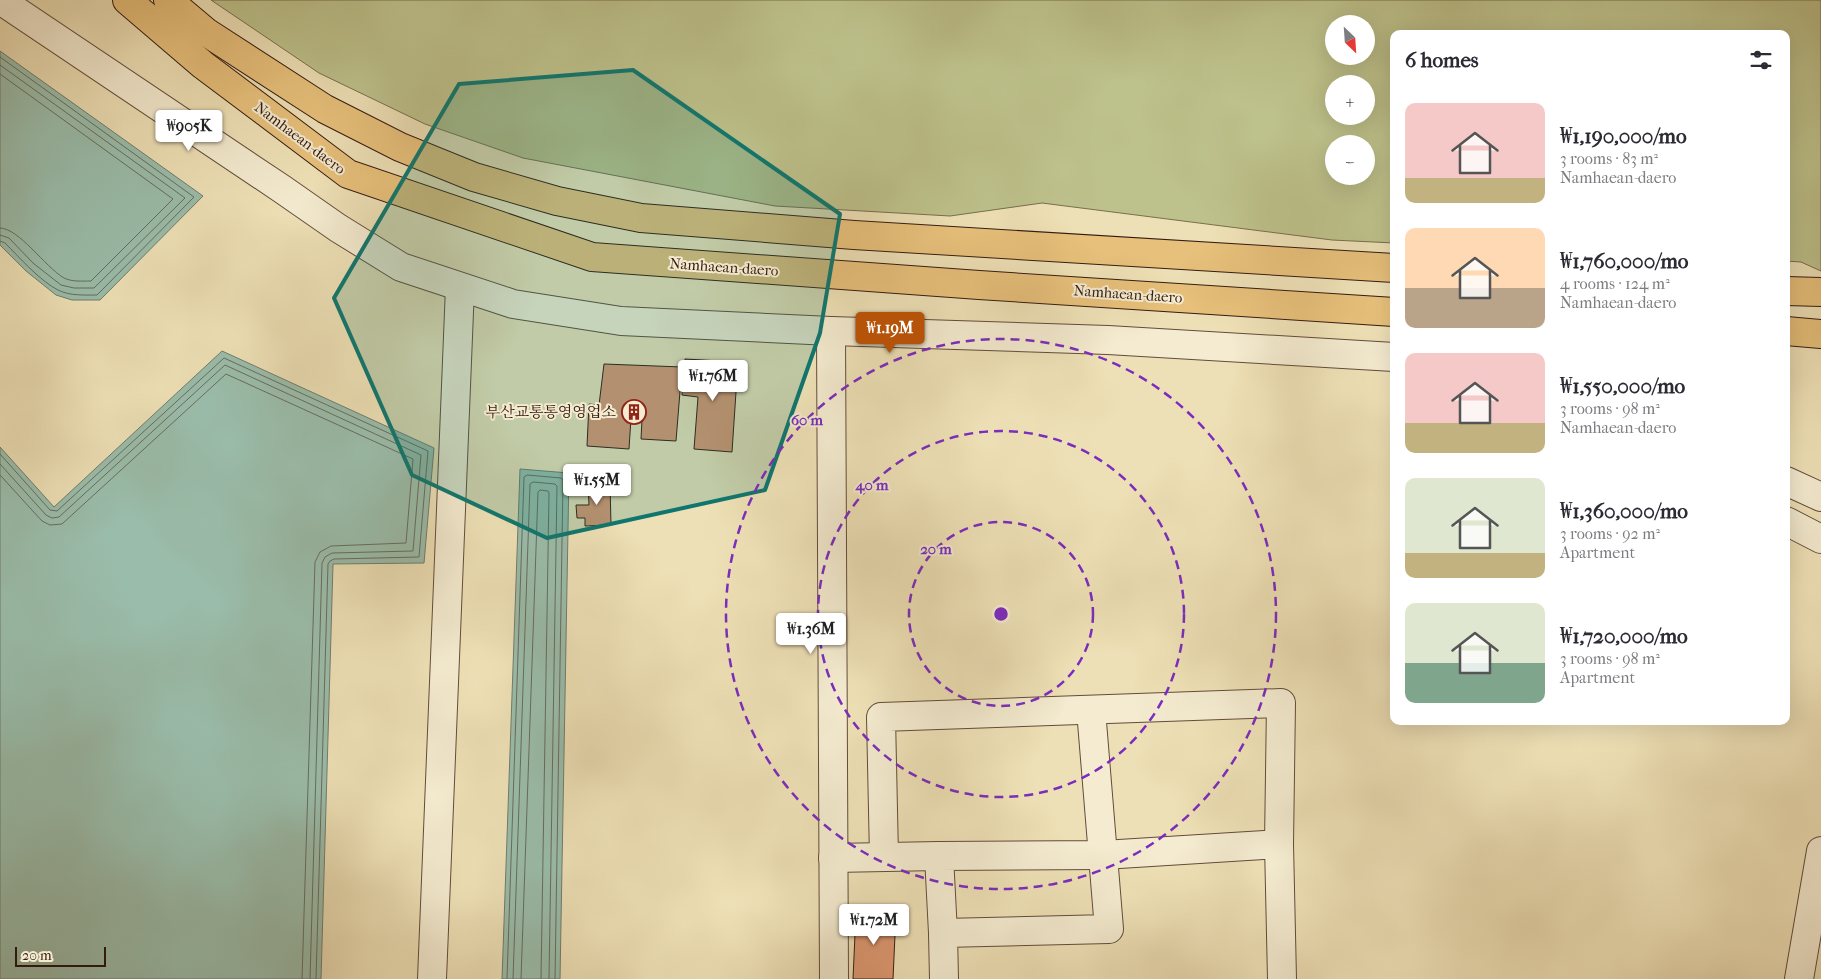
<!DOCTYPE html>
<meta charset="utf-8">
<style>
body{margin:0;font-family:"IM FELL French Canon","Noto Serif KR",serif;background:#f2f2f3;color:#2b2b33;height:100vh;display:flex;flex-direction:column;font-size:19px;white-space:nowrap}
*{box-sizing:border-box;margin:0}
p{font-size:16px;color:#7c7c81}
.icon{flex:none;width:28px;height:28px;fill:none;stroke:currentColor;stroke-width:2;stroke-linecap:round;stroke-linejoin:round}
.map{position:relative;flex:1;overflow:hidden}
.drawer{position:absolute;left:1390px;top:30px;width:400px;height:695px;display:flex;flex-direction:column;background:#fff;border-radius:10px;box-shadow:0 5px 20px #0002}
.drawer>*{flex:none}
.needle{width:32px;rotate:155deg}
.controls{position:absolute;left:1325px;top:15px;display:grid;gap:10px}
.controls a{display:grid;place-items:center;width:50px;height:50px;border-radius:50%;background:#fff;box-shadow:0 5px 20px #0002;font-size:25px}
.scale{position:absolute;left:15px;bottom:12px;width:91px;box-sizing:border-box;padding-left:5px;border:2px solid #341b11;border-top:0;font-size:14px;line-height:18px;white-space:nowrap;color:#341b11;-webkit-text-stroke:4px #f4ebd0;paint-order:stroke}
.price{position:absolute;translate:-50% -42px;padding:0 11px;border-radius:5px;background:#fff;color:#222;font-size:16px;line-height:32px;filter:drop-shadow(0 1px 2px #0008)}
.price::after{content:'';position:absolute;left:50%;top:30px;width:15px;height:11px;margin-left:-8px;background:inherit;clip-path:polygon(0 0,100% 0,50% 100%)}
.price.current{background:#b45309;color:#fff}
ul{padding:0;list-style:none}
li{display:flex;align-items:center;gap:15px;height:125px;padding:0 15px}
li span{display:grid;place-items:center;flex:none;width:140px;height:100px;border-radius:10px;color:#555}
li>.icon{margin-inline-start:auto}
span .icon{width:60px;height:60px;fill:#fffc;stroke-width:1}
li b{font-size:21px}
h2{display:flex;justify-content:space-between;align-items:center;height:60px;padding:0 15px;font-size:21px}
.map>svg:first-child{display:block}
.green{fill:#bdc18b;stroke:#786e4e;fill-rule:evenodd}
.water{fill:#9abdab;stroke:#717c6d}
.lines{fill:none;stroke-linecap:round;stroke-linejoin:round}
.shore{stroke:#676c5e;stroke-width:1}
.building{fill:#dd9770;stroke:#341b11}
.minor-casing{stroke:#624c3a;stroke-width:30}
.major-casing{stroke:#341b11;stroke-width:30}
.minor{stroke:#f4ebd0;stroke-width:28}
.major{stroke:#e7c07b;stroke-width:28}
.marked{fill:#0f766e;fill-opacity:0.2;stroke:#0f766e;stroke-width:4;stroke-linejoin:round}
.ring{fill:none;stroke:#7b2cbf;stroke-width:2.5;stroke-dasharray:9 6}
.labels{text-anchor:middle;stroke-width:4;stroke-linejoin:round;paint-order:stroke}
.street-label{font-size:15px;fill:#341b11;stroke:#f4ebd0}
.poi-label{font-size:15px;fill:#341b11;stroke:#f4ebd0;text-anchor:end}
.centre{fill:#7b2cbf;stroke:#f4ebd0;stroke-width:2.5}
.ring-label{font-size:15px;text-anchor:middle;font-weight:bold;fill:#7b2cbf;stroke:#f4ebd0;stroke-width:4;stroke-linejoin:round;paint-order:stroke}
</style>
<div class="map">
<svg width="1821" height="979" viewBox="0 0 1821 979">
<rect width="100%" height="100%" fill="#eee0b6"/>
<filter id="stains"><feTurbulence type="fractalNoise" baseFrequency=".004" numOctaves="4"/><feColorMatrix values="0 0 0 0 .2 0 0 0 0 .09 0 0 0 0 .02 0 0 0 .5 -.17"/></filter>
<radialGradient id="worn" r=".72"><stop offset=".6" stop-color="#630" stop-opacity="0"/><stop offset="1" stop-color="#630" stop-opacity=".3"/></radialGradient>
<path class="green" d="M211 0H1821V271L1801 262 1786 261V34H1394V243L1332 240 1042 203 950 216 775 206 523 158 425 124 319 73ZM1334 24H1366V56H1334ZM1334 84H1366V116H1334ZM1334 144H1366V176H1334Z"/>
<g class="water">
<path d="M0 51 203 196 100 300H72L56 295 26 271 0 245Z"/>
<path d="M222 351 434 448 424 563 333 564 321 979H0V447L54 507Z"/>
<path d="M520 469 569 473 560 979H502Z"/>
</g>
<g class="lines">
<g class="shore">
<path d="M0 57 194 197 97 295C84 295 70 296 58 290 40 281 19 257 5 243L0 241"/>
<path d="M0 65 185 198 94 288H74L61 285 33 263 9 238 0 235"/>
<path d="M0 74 173 199 91 281C82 281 72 282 64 278 45 267 19 228 0 228"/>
<path d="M0 454 50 510 57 511 224 358 428 451 419 557 334 559 330 561 328 564 316 979"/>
<path d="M0 464 46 515 52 518 59 517 225 365 421 455 413 551 332 553 325 557 322 563 310 979"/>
<path d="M0 475 42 521 50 525 62 524 226 374 413 459 406 543 331 546 320 552 315 562 302 979"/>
<path d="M507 979 524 477 527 475 561 478 563 480 555 979"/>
<path d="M513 979 530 484 533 482 555 484 557 486 549 979"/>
<path d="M521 979 538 492 540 490 548 491 549 493 541 979"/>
</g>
</g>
<g class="building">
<path d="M685 359 738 362 732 452 694 449 698 397 682 395Z"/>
<path d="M604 364 682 367 676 441 641 439 642 420 631 418 629 449 587 446 589 404 599 405Z"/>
<path d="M588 484H610L611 525 585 526V518H577L576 505H589Z"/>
<path d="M856 912 896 913 893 979H853Z"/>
</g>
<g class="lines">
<defs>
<g id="minor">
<path d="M0 0 282 189 338 228 401 267 513 304 621 321 831 331 1108 340 1394 357"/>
<path d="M831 331 834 979"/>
<path d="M1786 481 1821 497"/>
<path d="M1786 521 1821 539"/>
<path d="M884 857 881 717 1281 703 1279 844 1282 979"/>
<path d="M833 858 939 856"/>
<path d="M943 933 939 856 1103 855 1279 844"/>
<path d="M432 979 460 287"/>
<path d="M944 979 943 933 1109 929 1091 710"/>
<path d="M1799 979 1821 851"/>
</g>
<g id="major">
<path d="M127 0 203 65 348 174 592 257 979 285 1394 312"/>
<path d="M168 0 206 32 325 109 400 147 474 177 557 201 641 218 854 235 1394 268"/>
<path d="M1786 291 1821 292"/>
<path d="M1786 331 1821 334"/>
</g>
</defs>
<use href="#minor" class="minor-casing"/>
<use href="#major" class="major-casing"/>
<use href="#minor" class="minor"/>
<use href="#major" class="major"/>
</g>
<path class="marked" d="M633 70 840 214 820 333 765 490 547 538 412 475 334 298 459 84Z"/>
<g class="ring">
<circle cx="1001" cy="614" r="92"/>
<circle cx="1001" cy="614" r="183"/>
<circle cx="1001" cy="614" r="275"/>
</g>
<defs>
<symbol id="building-ring" viewBox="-11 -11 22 22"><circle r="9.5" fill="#f4ebd0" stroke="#8f2418" stroke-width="1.5"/><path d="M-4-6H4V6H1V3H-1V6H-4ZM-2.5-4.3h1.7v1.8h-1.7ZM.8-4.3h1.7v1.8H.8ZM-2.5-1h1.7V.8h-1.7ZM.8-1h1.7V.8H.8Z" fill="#8f2418"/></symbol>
</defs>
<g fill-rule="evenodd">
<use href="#building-ring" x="620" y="398" width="28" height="28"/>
</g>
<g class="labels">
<g class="street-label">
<text transform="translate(300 138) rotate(37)" y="5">Namhaean-daero</text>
<text transform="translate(724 267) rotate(4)" y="5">Namhaean-daero</text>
<text transform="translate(1128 294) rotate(4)" y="5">Namhaean-daero</text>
</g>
<g class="poi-label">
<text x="616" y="417">부산교통통영영업소</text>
</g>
</g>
<circle cx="1001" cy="614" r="8" class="centre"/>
<g class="ring-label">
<text x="807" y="425">60 m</text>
<text x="872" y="490">40 m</text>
<text x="936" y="554">20 m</text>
</g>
<rect width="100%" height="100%" filter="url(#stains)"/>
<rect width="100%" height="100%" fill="url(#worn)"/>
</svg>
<div class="controls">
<a><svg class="needle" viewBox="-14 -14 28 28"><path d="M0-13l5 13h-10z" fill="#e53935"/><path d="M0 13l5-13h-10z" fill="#7c7c81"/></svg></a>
<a>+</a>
<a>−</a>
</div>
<div class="scale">20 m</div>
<b class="price" style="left:189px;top:152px">₩905K</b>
<b class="price current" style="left:890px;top:354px">₩1.19M</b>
<b class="price" style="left:713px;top:402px">₩1.76M</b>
<b class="price" style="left:597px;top:506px">₩1.55M</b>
<b class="price" style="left:811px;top:655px">₩1.36M</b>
<b class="price" style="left:874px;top:946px">₩1.72M</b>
<section class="drawer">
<h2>6 homes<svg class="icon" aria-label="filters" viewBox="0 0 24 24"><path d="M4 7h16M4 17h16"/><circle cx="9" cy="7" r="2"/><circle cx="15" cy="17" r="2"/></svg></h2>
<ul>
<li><span style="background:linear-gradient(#f6c9c9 75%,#c2b280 0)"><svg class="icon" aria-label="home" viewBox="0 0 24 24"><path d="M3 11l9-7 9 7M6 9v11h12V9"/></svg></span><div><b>₩1,190,000/mo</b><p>3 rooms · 83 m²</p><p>Namhaean-daero</p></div></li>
<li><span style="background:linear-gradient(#ffd9b3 60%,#b9a48a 0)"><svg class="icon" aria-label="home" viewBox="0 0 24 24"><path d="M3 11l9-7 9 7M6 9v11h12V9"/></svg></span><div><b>₩1,760,000/mo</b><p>4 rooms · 124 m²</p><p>Namhaean-daero</p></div></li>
<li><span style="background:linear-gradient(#f6c9c9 70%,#c2b280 0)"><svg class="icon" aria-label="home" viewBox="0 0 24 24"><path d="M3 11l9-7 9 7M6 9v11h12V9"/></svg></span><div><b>₩1,550,000/mo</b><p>3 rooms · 98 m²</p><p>Namhaean-daero</p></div></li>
<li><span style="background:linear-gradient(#dfe7d0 75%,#c2b280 0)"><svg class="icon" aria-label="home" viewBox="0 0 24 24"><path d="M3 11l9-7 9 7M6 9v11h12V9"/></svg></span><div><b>₩1,360,000/mo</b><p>3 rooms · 92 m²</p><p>Apartment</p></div></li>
<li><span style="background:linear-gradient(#dfe7d0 60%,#7fa58c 0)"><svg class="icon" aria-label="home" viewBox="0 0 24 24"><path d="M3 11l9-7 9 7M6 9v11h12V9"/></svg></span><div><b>₩1,720,000/mo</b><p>3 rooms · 98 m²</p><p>Apartment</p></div></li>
</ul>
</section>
</div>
